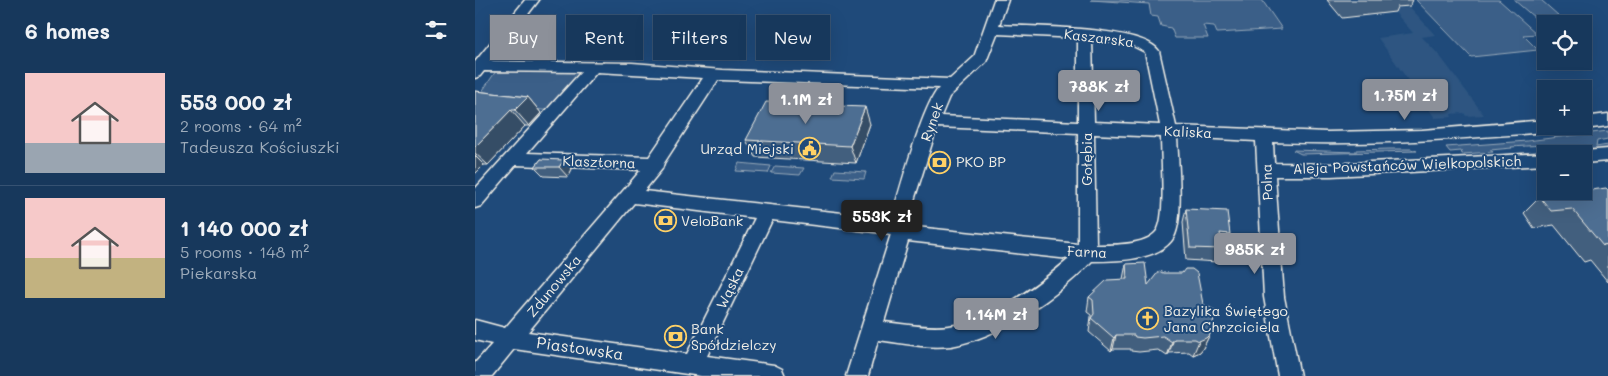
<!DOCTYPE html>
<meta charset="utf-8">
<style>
body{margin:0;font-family:Mali,sans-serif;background:#244365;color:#f1f3f6;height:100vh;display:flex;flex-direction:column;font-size:19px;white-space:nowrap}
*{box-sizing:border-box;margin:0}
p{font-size:16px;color:#9eacbb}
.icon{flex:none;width:28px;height:28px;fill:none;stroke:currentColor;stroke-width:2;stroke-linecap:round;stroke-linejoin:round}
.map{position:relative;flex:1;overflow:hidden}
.side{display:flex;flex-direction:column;background:#17385c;width:475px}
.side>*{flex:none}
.banner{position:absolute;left:15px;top:15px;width:475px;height:45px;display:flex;gap:10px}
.tools{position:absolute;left:1062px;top:15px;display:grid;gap:10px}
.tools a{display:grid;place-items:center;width:55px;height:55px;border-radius:0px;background:#17385c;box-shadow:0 5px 20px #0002,0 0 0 1px #365272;font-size:25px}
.price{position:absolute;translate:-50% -42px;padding:0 11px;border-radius:5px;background:#8c9099;color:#fff;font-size:16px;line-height:32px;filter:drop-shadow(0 1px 2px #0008)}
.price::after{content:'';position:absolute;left:50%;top:30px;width:15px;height:11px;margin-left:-8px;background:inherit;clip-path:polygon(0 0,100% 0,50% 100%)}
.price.on{background:#222;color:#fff}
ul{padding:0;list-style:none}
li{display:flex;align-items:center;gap:15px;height:125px;padding:0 25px}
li+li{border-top:1px solid #365272}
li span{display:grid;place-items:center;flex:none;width:140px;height:100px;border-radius:0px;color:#555}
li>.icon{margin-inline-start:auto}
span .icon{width:60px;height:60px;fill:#fffc;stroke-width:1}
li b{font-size:21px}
h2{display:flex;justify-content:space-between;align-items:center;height:60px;padding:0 25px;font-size:21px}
.pill{padding:0 18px;border-radius:0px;background:#17385c;box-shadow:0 5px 20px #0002,0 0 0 1px #365272;font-size:18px;line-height:45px}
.pill.on{background:#8c9099;color:#fff}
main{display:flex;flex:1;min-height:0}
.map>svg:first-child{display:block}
.built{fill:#2d5581}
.green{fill:#3a5f88;stroke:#97a8b8}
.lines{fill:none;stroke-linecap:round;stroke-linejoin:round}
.minor-casing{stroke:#f4f1e8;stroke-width:3}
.minor{fill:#1f4a7a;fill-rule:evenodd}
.wall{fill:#425f7e;stroke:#f4f1e8}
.shaded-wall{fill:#364d66;stroke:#f4f1e8}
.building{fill:#4d6e92;stroke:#f4f1e8}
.labels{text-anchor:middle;stroke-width:4;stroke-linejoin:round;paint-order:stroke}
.street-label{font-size:14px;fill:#f4f1e8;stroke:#1f4a7a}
.poi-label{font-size:14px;fill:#f4f1e8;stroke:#1f4a7a;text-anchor:start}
.near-street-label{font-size:16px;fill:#f4f1e8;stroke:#1f4a7a}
</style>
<main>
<section class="side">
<h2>6 homes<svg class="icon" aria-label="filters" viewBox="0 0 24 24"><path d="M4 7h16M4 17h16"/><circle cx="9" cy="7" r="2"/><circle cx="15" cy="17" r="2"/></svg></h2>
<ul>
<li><span style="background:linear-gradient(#f6c9c9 70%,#9aa5b1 0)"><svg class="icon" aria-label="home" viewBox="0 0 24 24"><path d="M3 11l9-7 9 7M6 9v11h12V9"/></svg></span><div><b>553 000 zł</b><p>2 rooms · 64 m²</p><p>Tadeusza Kościuszki</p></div></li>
<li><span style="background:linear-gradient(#f6c9c9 60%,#c2b280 0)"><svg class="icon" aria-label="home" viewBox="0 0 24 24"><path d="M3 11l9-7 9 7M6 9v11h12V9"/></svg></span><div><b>1 140 000 zł</b><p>5 rooms · 148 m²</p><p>Piekarska</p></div></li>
</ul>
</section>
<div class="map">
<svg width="1133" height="376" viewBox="0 0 1133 376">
<rect width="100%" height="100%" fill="#1f4a7a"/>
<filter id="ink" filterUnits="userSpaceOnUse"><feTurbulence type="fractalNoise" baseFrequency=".02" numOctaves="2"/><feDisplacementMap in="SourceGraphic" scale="10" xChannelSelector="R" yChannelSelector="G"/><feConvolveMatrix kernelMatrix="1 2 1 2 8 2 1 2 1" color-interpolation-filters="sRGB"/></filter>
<g filter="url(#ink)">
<path class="built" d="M935 7 960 35 947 37 965 56 1009 115 991 116 989 113 976 114 977 117 960 118 903 38 938 33 916 8Z"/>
<g class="green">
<path d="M616 0H787L807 29 742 33 739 26 728 25 733 38H700L696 28 686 26 683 17 676 16 674 4Z"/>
<path d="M941 0H1024L1062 34 1048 35 1063 50 996 57Z"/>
<path d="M1039 0H1066L1084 16 1060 18Z"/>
<path d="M27 70 111 72 76 111 0 102 21 71Z"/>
<path d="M1133 131V139L1122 141 1121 147 1133 145V150L1126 151 1023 157 1021 155 1098 149C1083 143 1052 146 1036 147L1037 148 1015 150 1018 152 987 154 986 151 975 152 971 147 1052 141Z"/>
<path d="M914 149H936L942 151 826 154 818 150 881 152V150Z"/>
<path d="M264 163 296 166 293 173 261 171Z"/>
<path d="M300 166 329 168 325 175 296 173Z"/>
<path d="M360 170 391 172 389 179 357 177Z"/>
</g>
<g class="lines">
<defs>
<g id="minor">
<path d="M50 0H64L17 61 157 63 248 70 475 79 499 57 519 0H533L524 25C556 27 668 26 684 51L701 126 852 132 947 130 1071 120V126H1080L1078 130 1072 132C980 139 890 146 798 142L799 163 856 164 1071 153 1074 154H1071V165L856 176H800L809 297 825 376H803L789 297 781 141 702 137C703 160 709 219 699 237 685 261 641 261 617 261 584 296 524 338 476 346 452 349 427 343 403 340L393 376H371L416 234 297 220 232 356 299 365 307 369 310 376H226L39 349 17 376H0V363L17 344 0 340V320L30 328 166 170 41 165 6 206 0 208V189L106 72 9 71 5 76 0 78V62ZM522 34 603 38V122L466 116 474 97 511 62ZM617 39 654 44 670 52 685 125 619 122ZM122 72 228 78 174 157 52 153ZM243 80H248L464 88C447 106 426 188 417 215L413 218 169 191 187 169 189 163ZM462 127 603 133V244L431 226ZM619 134 686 137C686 157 691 213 683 229 674 246 637 245 621 245ZM159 203 280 218 212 354 53 332ZM433 241 594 259C563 285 515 322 474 326 453 329 430 324 409 322Z"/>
<path d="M1133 114V126L1109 129 1103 126H1109V117Z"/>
<path d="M1133 149V161L1109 163V154H1102L1109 151Z"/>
</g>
</defs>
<use href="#minor" class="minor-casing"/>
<use href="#minor" class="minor"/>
</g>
<g class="wall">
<path d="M852 0H938L935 6 922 7 920 12 867 18Z"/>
<path d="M0 91 53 97 66 113 54 126H50L13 165H9L0 174Z"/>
<path d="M316 103 319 110 395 124 381 163 280 157 271 140Z"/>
<path d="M66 159 97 169 93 177 69 176 60 167Z"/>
<path d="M1133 190V282L1115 260 1109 262 1079 225 1059 228 1049 213 1065 197Z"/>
<path d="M711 209 755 234 750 246H747V249L742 262 711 260 708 222Z"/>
<path d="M651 264 673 285 735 334 728 348 725 352 718 355 714 352 694 353 692 356 683 350 664 352 656 351V349H638L636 351 614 332 616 317V315L612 312 614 297 648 279Z"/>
</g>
<g class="shaded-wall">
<path d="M53 97 66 113 54 126 40 110Z"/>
<path d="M316 103 323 120 312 110Z"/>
<path d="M390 107 395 124 381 163 375 146Z"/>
<path d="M36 110 50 126 13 165 0 153V147Z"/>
<path d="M0 156 9 165 0 174Z"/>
<path d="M89 160 97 169 93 177 84 167Z"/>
<path d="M735 334 728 348 725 352 718 355 724 341Z"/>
<path d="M641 335 638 349 636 351 639 338Z"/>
<path d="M699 339 694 353 692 356 697 342Z"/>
</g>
<g class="building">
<path d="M0 91 53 97 40 110H36L0 147Z"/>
<path d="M291 102 316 103 312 110 361 113 364 106 390 107 375 146 271 140Z"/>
<path d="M66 159 89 160 84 167H60Z"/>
<path d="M1131 188 1133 190V245L1128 246 1097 209 1076 211 1065 197Z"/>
<path d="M711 209 752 211 755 234 745 233 747 249 715 248Z"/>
<path d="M670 263 673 285 684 271 688 273H707L710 269H717L722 273 728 304 741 311 735 334 731 338 724 341 720 339H699L697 342 688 336 668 338 660 337 659 335H641L639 338 616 318 619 314 618 300 614 297 632 280 652 279 651 264Z"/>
</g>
</g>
<defs>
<symbol id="civic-ring" viewBox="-11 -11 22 22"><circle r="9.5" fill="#1f4a7a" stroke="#ffd166" stroke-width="1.5"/><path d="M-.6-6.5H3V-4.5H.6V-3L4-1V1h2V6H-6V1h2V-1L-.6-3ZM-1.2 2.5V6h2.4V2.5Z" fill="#ffd166"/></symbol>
<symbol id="bank-ring" viewBox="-11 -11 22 22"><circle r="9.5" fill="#1f4a7a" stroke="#ffd166" stroke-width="1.5"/><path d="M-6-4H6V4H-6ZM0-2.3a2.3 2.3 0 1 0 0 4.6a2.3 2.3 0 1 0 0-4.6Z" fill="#ffd166"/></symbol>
<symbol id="church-ring" viewBox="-11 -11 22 22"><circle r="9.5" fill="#1f4a7a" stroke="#ffd166" stroke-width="1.5"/><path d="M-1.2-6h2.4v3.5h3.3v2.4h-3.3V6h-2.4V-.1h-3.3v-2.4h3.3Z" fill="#ffd166"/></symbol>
</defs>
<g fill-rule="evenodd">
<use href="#civic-ring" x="322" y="136" width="25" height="25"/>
<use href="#bank-ring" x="452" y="150" width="25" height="25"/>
<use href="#bank-ring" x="178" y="208" width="25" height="25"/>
<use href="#church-ring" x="660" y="306" width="25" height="25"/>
<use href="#bank-ring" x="188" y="324" width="25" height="25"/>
</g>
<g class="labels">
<g class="street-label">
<text transform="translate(624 38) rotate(7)" y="5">Kaszarska</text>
<text transform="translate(457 122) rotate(-70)" y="5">Rynek</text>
<text transform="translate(713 132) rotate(3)" y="5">Kaliska</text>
<text transform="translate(612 159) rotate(-90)" y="5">Gołębia</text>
<text transform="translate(124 162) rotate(2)" y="5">Klasztorna</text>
<text transform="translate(932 165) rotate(-2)" y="5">Aleja Powstańców Wielkopolskich</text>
<text transform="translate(792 182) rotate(-92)" y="5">Polna</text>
<text transform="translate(612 252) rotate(3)" y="5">Farna</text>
<text transform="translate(79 286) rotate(-50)" y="5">Zdunowska</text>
<text transform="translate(255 288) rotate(-64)" y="5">Wąska</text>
</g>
<g class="poi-label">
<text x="319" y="154" text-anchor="end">Urząd Miejski</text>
<text x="481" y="167">PKO BP</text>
<text x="206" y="226">VeloBank</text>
<text x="689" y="316">Bazylika Świętego<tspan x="689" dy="16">Jana Chrzciciela</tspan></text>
<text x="216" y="334">Bank<tspan x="216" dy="16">Spółdzielczy</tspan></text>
</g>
<g class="near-street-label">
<text transform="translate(105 348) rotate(8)" y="6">Piastowska</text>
</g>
</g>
</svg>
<div class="tools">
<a><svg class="icon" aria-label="locate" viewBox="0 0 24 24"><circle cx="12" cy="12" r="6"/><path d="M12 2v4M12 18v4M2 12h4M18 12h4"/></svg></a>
<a>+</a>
<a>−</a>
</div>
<b class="price" style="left:624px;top:112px">788K zł</b>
<b class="price" style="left:930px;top:121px">1.75M zł</b>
<b class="price" style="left:331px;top:125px">1.1M zł</b>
<b class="price on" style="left:407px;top:242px">553K zł</b>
<b class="price" style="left:780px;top:275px">985K zł</b>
<b class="price" style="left:521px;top:340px">1.14M zł</b>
<div class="banner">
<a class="pill on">Buy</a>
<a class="pill">Rent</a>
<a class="pill">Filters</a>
<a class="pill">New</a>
</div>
</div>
</main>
